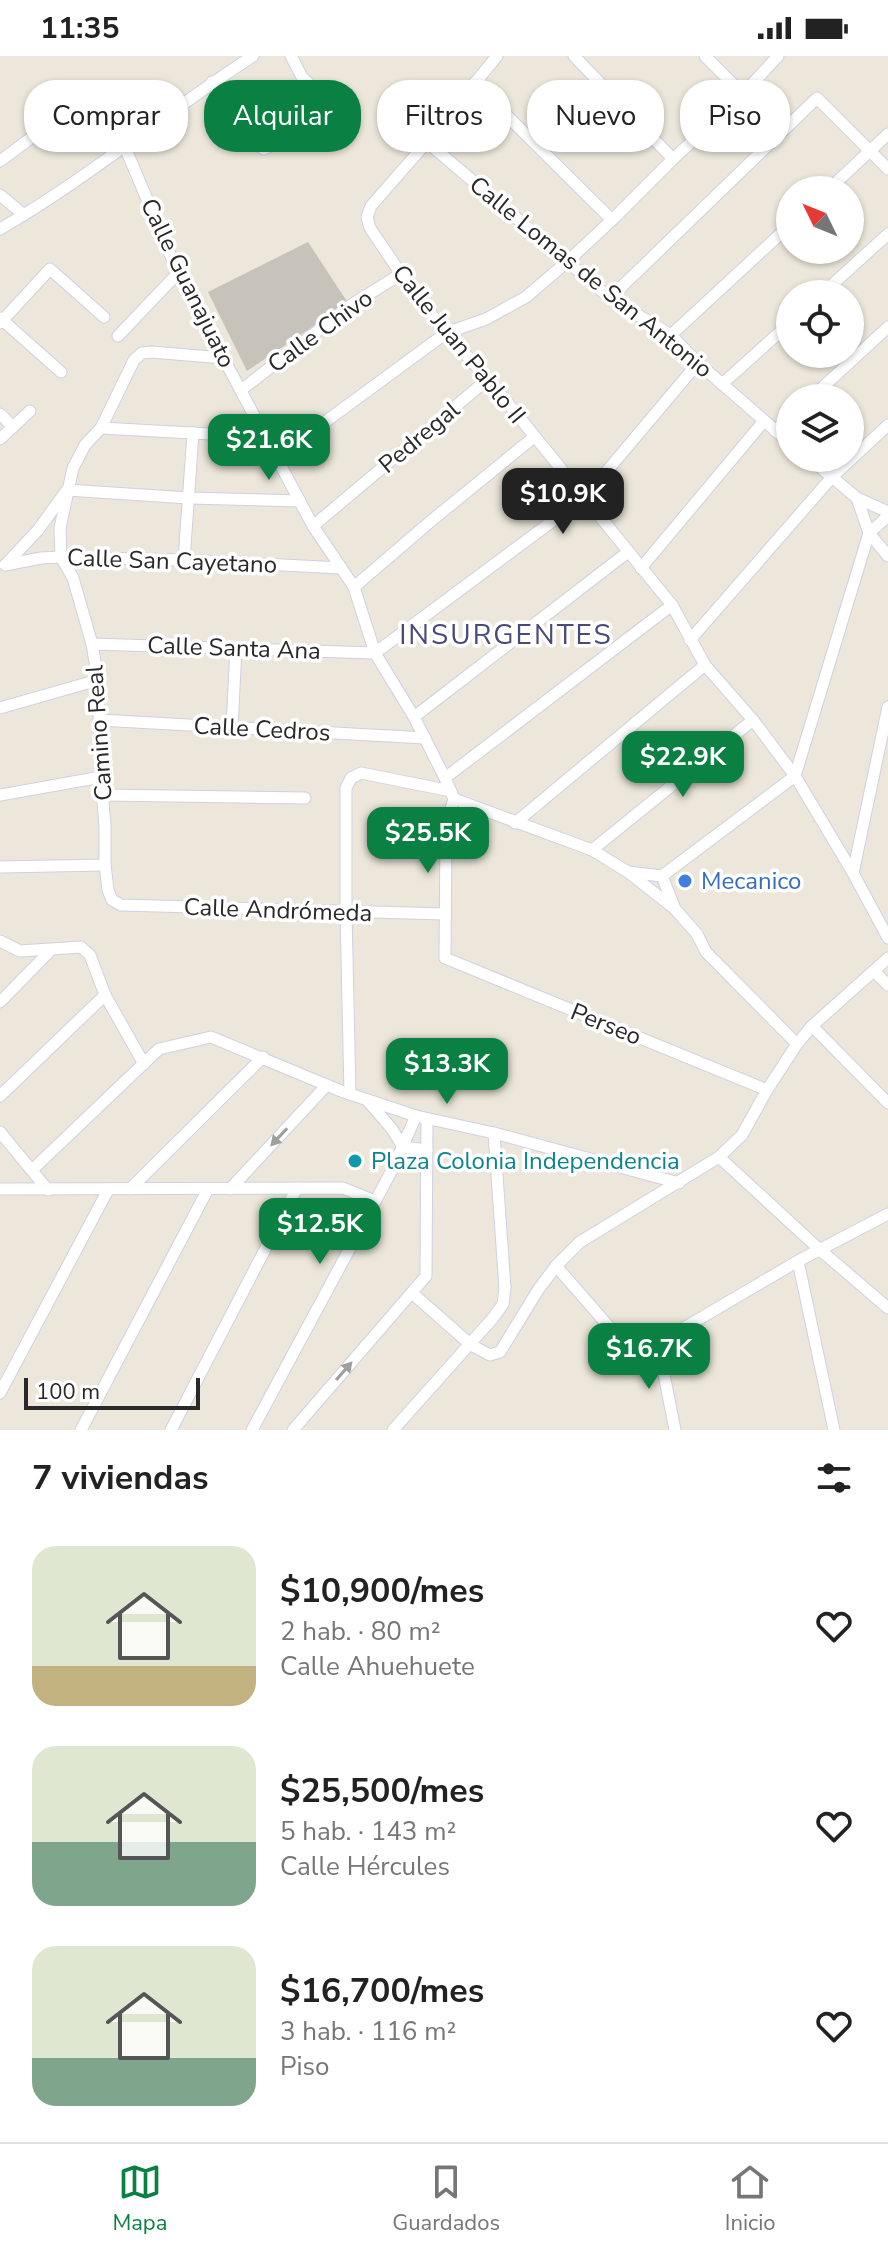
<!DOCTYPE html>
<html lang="es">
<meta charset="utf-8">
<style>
body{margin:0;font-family:"Nunito Sans",sans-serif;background:#f6f6f6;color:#222;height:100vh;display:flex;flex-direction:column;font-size:30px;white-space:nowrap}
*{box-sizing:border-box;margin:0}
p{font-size:26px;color:#767676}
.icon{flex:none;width:44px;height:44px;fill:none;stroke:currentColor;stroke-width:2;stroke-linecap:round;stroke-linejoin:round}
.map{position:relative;height:1374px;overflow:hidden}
.panel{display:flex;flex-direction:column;background:#fff;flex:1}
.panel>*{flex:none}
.banner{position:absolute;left:24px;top:24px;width:840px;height:72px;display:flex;gap:16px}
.needle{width:52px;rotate:313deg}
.tools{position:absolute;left:776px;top:120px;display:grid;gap:16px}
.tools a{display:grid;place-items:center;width:88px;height:88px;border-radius:50%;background:#fff;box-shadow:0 2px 6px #0004;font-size:40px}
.scale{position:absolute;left:24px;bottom:20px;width:176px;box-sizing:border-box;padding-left:8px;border:4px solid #292929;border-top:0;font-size:22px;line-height:28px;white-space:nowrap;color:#292929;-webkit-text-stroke:6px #fff;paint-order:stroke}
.price{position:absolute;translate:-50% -68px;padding:0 18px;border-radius:16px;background:#0b8043;color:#fff;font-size:26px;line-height:52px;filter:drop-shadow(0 2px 4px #0008)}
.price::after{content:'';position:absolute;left:50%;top:48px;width:24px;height:18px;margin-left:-12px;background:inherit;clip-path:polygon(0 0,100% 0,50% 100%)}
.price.current{background:#222;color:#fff}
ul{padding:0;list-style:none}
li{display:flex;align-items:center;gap:24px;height:200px;padding:0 32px}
li span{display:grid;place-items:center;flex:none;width:224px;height:160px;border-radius:24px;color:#555}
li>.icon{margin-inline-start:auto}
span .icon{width:96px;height:96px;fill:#fffc;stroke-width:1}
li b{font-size:34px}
h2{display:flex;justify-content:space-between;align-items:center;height:96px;padding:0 32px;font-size:34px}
.chip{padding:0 28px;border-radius:32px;background:#fff;box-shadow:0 2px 6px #0004;font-size:28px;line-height:72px}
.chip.current{background:#0b8043;color:#fff}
.status{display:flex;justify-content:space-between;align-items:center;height:56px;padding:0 40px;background:#fff;direction:ltr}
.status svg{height:22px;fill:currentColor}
.menu{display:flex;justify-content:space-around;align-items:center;height:112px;border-top:2px solid #e0e0e0;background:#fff;font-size:22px;color:#767676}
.menu a{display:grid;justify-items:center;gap:4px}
.menu .current{color:#0b8043}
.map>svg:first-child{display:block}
.building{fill:#c7c3ba}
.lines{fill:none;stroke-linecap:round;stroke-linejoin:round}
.street-casing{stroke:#cfd1e3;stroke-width:13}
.street{stroke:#fff;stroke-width:11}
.oneway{fill:#9f9f9f}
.shop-dot{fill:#3f7fe0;stroke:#fff;stroke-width:3}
.culture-dot{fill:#0f9aa8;stroke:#fff;stroke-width:3}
.labels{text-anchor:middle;stroke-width:7;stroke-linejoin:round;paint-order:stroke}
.street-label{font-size:24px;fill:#292929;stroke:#fff}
.shop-label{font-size:24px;fill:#366cbe;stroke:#fff;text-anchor:start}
.culture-label{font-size:24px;fill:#0d838f;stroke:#fff;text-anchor:start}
.quarter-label{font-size:28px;letter-spacing:2px;fill:#484a7c;stroke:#fff}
</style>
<div class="status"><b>11:35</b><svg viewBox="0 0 49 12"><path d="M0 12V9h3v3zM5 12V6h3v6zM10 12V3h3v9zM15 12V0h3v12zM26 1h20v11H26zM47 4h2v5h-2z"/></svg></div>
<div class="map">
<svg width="888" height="1374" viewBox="0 0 888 1374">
<rect width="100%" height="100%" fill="#ece7da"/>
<path class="building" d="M308 186 348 247 247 315 208 236Z"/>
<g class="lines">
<defs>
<g id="street">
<path d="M497 0 427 86 371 150 367 161 370 172 401 218 446 277 488 323 672 549 705 609 753 664 795 720 853 817 888 882"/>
<path d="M574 0 673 103"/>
<path d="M705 0 743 38"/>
<path d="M212 26 246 83 264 93C288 83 304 68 321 48L319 37 302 21 291 0"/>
<path d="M474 27 612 164"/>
<path d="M427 86 610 242 671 279 698 307 790 387"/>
<path d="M125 91 178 217 313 470 354 531 375 597 414 661 445 722 454 743"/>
<path d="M0 105 87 40"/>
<path d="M828 134 888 78"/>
<path d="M0 139 24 159"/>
<path d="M0 173C89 122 167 55 253 0"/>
<path d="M822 238 888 178"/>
<path d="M610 242 817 42 888 113"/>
<path d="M0 262 61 316"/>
<path d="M0 267 50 213 104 261"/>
<path d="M671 279 790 169"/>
<path d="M118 280 178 217"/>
<path d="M223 302 152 296 142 297 134 304 101 372 85 389 73 412 60 472 61 501 73 522 92 588 98 624 101 721 105 771V809L108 834 112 844 121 849 445 858"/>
<path d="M722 328 790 267"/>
<path d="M241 334 351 249 401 218"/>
<path d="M811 342 888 271"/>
<path d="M0 358 13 371"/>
<path d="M101 372 264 381"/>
<path d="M775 375 790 361"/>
<path d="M0 383 30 355"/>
<path d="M276 402 446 277 486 263 526 241 568 205 612 164 673 103 743 38 778 0"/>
<path d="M809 402 857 442 888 456"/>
<path d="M857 442 869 477 888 500"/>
<path d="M313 470 488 323"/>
<path d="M184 504 193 377"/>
<path d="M7 507 38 474 67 434 189 442 300 445"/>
<path d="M5 509 41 502 61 501 184 504 341 512"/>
<path d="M641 512 764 365"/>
<path d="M354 531 431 465 534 381"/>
<path d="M690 584 832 421 888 369"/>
<path d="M92 588 375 597 585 441 698 307"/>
<path d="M0 652 98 624"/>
<path d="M414 661 628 496"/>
<path d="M99 664 425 682"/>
<path d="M232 671 236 592"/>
<path d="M445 722 672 549"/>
<path d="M0 739 101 721"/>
<path d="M103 739 305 742"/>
<path d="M454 743 446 769 445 902 767 1034"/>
<path d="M454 743 592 794 628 816 675 853 697 878 706 896 797 988"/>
<path d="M515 767 705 609"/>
<path d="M592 794 753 664"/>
<path d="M0 811 105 809"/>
<path d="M628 816 662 820 795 720 869 477 888 460"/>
<path d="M853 817 888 651"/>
<path d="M662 820 675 853"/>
<path d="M0 885 20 895 81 891 90 899 105 939 144 1008"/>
<path d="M874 915 888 929"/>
<path d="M0 946 51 894"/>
<path d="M812 970 888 1047"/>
<path d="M350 1038 346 856V732L351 722 361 717 451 735"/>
<path d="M0 1040 105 939"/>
<path d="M367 1044 392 1073 403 1091 427 1094"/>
<path d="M0 1076 48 1134"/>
<path d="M719 1101 819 1193 888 1252"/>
<path d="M32 1114 159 993 211 981 341 1035 416 1060 494 1077 679 1127"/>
<path d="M0 1133 343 1132 375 1145"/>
<path d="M130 1133 263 1001"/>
<path d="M230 1133 327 1029"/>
<path d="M556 1210 625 1289 633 1295 643 1296 798 1205"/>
<path d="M412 1237 471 1289 490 1299 500 1296 538 1234 556 1210 580 1186 719 1101 742 1079 767 1034 797 988 812 970 888 902"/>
<path d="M658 1288 675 1374"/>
<path d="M0 1337 108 1134"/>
<path d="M81 1374 208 1133"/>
<path d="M171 1374 297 1132"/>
<path d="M252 1374 392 1114 416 1060"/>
<path d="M293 1374 426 1220 427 1063"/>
<path d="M393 1374 493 1262 503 1248 505 1232 494 1077"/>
<path d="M834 1374 798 1205 888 1158"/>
</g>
</defs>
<use href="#street" class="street-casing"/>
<use href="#street" class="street"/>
</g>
<defs><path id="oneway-solid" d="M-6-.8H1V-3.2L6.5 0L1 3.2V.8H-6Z" transform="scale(2)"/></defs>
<g class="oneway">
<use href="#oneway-solid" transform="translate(279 1081) rotate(133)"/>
<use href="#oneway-solid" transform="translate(344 1315) rotate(-49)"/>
</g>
<circle class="shop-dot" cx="685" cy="825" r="8"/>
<circle class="culture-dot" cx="355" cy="1105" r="8"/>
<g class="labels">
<g class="street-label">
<text transform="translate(591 221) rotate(39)" y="8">Calle Lomas de San Antonio</text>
<text transform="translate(188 227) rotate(64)" y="8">Calle Guanajuato</text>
<text transform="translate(320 275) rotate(-36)" y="8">Calle Chivo</text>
<text transform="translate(459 288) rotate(51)" y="8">Calle Juan Pablo II</text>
<text transform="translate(419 381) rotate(-40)" y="8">Pedregal</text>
<text transform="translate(172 505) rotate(2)" y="8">Calle San Cayetano</text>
<text transform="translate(234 592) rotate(2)" y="8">Calle Santa Ana</text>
<text transform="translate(262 673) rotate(3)" y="8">Calle Cedros</text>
<text transform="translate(99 677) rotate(-94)" y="8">Camino Real</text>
<text transform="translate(278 854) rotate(2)" y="8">Calle Andrómeda</text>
<text transform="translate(606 968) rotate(22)" y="8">Perseo</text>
</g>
<g class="shop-label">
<text x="701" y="833">Mecanico</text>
</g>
<g class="culture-label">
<text x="371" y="1113">Plaza Colonia Independencia</text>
</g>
<g class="quarter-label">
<text x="506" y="588">INSURGENTES</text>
</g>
</g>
</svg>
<div class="tools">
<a><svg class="needle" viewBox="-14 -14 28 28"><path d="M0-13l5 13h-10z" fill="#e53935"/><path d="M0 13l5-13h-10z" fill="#767676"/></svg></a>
<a><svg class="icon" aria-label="locate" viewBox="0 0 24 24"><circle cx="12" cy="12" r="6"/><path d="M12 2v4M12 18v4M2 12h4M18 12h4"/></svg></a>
<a><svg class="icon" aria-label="layers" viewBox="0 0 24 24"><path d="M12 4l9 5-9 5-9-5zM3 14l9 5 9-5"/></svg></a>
</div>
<div class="scale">100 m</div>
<b class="price" style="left:269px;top:426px">$21.6K</b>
<b class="price current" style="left:563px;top:480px">$10.9K</b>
<b class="price" style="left:683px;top:743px">$22.9K</b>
<b class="price" style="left:428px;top:819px">$25.5K</b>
<b class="price" style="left:447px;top:1050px">$13.3K</b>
<b class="price" style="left:320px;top:1210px">$12.5K</b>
<b class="price" style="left:649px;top:1335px">$16.7K</b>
<div class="banner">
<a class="chip">Comprar</a>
<a class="chip current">Alquilar</a>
<a class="chip">Filtros</a>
<a class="chip">Nuevo</a>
<a class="chip">Piso</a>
</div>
</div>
<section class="panel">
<h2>7 viviendas<svg class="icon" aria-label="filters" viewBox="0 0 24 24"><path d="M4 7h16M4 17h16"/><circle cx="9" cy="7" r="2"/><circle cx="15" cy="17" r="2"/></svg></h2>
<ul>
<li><span style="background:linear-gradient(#dfe7d0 75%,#c2b280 0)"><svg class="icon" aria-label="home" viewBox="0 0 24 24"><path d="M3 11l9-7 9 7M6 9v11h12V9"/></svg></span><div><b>$10,900/mes</b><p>2 hab. · 80 m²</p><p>Calle Ahuehuete</p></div><svg class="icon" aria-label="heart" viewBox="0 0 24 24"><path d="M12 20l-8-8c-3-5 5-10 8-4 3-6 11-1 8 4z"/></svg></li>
<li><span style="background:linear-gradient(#dfe7d0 60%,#7fa58c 0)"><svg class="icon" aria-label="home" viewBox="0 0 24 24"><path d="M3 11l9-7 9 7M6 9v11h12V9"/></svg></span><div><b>$25,500/mes</b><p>5 hab. · 143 m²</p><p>Calle Hércules</p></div><svg class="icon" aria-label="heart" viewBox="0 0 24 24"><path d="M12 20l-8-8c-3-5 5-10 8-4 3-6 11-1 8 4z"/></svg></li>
<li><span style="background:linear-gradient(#dfe7d0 70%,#7fa58c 0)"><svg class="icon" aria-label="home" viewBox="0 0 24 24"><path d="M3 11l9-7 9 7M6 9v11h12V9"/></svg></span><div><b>$16,700/mes</b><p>3 hab. · 116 m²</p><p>Piso</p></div><svg class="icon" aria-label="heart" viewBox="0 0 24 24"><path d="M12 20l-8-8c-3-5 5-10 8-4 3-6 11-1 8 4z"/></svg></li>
</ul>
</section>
<nav class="menu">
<a class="current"><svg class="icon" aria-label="map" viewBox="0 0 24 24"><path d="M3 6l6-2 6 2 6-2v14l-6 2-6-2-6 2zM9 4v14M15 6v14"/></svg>Mapa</a>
<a><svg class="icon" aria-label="saved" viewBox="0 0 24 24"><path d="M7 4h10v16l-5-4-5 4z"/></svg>Guardados</a>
<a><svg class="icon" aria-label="home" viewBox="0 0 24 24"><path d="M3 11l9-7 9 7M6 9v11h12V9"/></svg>Inicio</a>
</nav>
